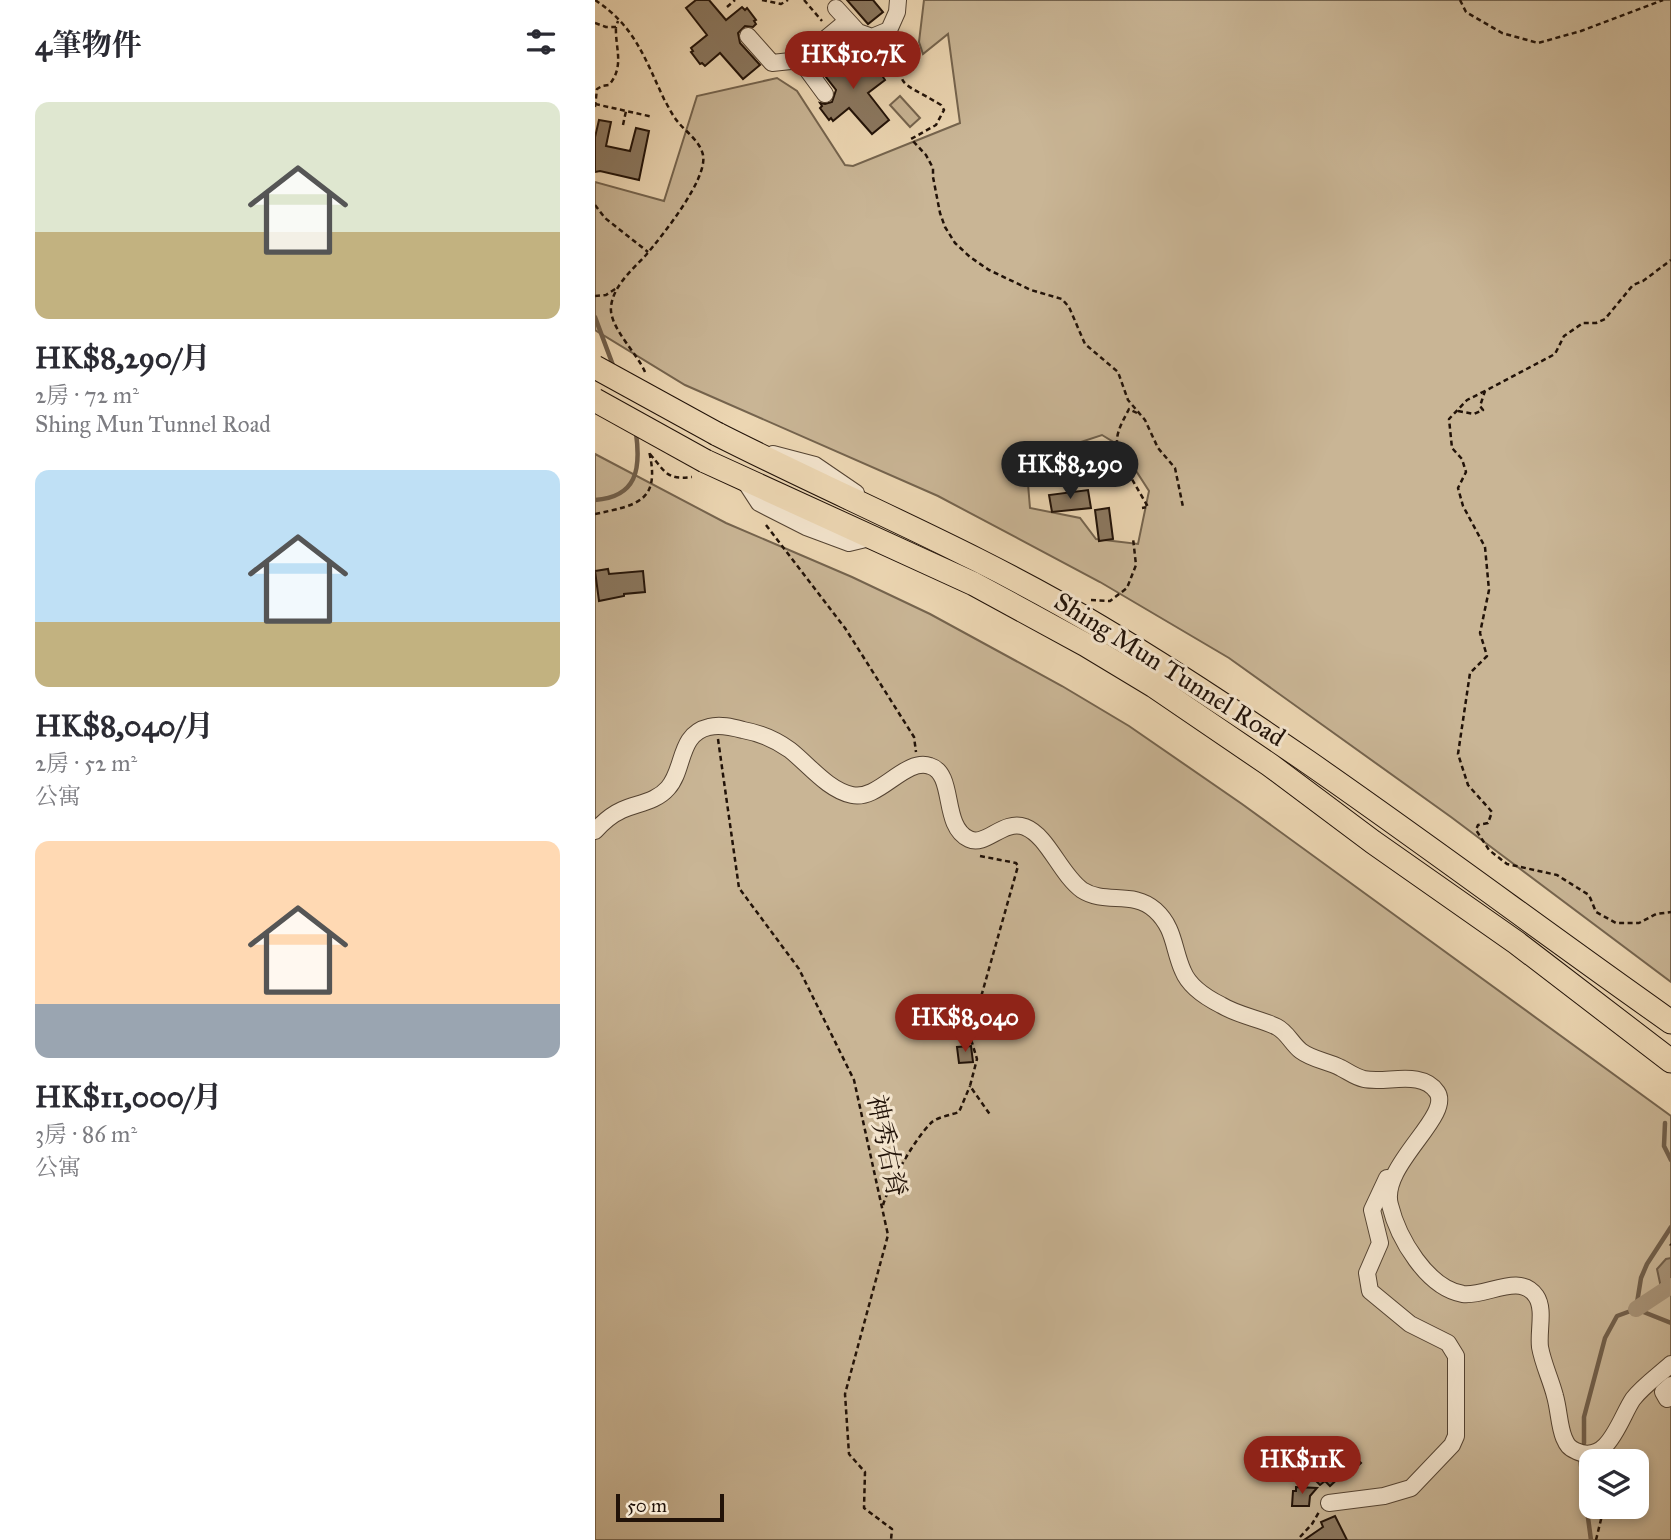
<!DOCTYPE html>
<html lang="zh-TW">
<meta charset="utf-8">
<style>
body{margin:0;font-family:"IM FELL Great Primer","Noto Serif TC",serif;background:#f2f2f3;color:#2b2b33;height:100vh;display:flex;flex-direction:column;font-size:26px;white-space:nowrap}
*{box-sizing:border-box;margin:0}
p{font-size:23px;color:#7c7c81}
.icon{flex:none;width:38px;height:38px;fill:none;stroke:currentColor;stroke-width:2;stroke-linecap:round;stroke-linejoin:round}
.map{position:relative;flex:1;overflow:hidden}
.drawer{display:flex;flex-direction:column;background:#fff;width:595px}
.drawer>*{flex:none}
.tools{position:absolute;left:984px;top:1449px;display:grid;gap:14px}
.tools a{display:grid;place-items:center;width:70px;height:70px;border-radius:14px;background:#fff;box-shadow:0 4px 10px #0003;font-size:35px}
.scale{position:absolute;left:21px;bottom:18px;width:108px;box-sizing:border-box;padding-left:7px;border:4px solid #211208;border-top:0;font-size:19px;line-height:24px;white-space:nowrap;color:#211208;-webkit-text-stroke:5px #f3e4cd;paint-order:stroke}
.price{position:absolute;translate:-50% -60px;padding:0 16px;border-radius:24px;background:#8f2418;color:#fff;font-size:23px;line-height:46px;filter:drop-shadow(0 2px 4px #0008)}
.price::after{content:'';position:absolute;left:50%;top:42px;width:21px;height:16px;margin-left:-10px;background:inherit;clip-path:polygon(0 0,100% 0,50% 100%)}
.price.on{background:#222;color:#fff}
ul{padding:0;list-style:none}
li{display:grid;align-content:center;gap:14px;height:371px;padding:0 35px}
li span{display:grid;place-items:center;height:217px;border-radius:14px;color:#555}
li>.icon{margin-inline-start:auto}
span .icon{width:126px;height:126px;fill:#fffc;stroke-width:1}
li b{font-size:30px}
h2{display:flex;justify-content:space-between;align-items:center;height:84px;padding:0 35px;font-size:30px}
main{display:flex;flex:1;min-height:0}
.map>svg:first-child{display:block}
.green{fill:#c9b595;stroke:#75644e;stroke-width:2;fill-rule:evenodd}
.water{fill:#a79378;stroke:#715f4b;stroke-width:2}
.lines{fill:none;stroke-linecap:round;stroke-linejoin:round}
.stream{stroke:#715f4b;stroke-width:4.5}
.canal{stroke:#a79378;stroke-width:16}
.building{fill:#8b7860;stroke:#211208;stroke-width:2}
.minor-casing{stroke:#544332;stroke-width:18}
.highway-casing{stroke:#211208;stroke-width:25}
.path{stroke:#211208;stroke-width:2.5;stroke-dasharray:5 3.5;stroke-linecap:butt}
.minor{stroke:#f3e4cd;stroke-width:16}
.highway{stroke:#ecd6b2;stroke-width:23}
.highway-bridge-casing{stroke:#211208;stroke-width:25;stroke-linecap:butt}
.highway-bridge{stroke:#ecd6b2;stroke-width:23}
.labels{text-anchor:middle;stroke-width:6;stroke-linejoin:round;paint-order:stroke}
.street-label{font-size:26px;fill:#211208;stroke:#f3e4cd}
</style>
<main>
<section class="drawer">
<h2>4筆物件<svg class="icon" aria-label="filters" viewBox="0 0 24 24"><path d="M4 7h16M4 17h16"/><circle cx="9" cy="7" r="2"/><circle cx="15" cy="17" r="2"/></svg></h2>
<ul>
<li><span style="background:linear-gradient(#dfe7d0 60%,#c2b280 0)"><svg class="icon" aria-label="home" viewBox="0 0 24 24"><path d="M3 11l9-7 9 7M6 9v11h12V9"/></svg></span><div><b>HK$8,290/月</b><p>2房 · 72 m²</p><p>Shing Mun Tunnel Road</p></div></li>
<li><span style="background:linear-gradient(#bfe0f5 70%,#c2b280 0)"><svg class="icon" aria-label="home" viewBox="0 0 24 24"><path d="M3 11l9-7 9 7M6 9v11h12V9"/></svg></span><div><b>HK$8,040/月</b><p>2房 · 52 m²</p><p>公寓</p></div></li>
<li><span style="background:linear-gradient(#ffd9b3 75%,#9aa5b1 0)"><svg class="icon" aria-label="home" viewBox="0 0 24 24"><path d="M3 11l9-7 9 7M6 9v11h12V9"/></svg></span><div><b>HK$11,000/月</b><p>3房 · 86 m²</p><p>公寓</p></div></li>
</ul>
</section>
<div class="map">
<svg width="1076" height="1540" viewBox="0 0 1076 1540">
<rect width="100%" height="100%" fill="#ecd6b2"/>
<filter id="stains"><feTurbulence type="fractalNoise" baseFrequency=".00286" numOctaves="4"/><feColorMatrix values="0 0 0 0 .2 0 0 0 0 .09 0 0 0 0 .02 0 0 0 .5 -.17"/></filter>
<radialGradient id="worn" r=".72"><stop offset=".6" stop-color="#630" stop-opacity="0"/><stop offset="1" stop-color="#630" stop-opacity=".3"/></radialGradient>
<g class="green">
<path d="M329 0H1076V982L856 817 634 658 505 582 343 496 90 385 0 330V182L69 201 102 96 182 78 202 91 250 165 258 166 365 123 353 34 328 54 324 42ZM507 435 525 446 554 491 543 544 501 539 485 518 435 508 431 460Z"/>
<path d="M305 96 325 118 315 127 295 105Z"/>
<path d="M0 454 131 523 257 577 335 614 467 686 534 726 647 804 1076 1116V1540H0ZM996 1461H1041V1507H996Z"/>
</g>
<path class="water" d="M1076 1258V1293L1068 1297 1062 1269 1071 1259Z"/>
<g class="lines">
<g class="stream">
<path d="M0 317 19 368"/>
<path d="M0 500C42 497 46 469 41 433"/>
<path d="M1070 1123 1069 1146 1076 1160"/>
<path d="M1041 1309 1076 1323"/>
<path d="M989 1443V1417L1010 1338 1022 1316 1041 1309 1046 1278 1052 1264 1076 1227"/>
<path d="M985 1458 996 1540"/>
</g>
<path class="canal" d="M1041 1309 1076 1286"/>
</g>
<g class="building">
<path d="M101 0H114L131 20 147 7 150 10 152 8 161 20 159 21 161 24 158 27 150 26 143 33 145 43 165 65 148 79 125 53 110 66 107 63 105 64 96 52 98 51 96 48 112 35 91 8Z"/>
<path d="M252 0H278L288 12 273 24Z"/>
<path d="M237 49 260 75 276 62 279 65 281 64 290 75 288 77 290 80 273 93 294 120 277 134 254 108 238 121 236 118 234 120 225 108 227 106 225 103 230 104 237 102 241 90 220 63Z"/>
<path d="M4 120 16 122 11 146 35 151 41 128 54 131 44 180 5 171 0 172V137Z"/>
<path d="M493 490 496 508 457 512 454 495Z"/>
<path d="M514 508 518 539 504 541 500 510Z"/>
<path d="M13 569 14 574 48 571 50 592 29 594V596L4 601 0 571Z"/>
<path d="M376 1046 378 1062 364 1063 362 1047Z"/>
<path d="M743 1439 766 1463 752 1476 749 1473 735 1486 730 1481 725 1485 714 1474 733 1456 730 1452Z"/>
<path d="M701 1487 722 1488 715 1496 714 1506H697L698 1491H701Z"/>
<path d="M740 1516 752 1540H709L728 1527 726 1522Z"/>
</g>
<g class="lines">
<defs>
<g id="minor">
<path d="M241 8 263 32 277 37 294 30 302 12 303 0"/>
<path d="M153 36 177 63 205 60 252 21"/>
<path d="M205 60 230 94"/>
<path d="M178 454 220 465 261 493"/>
<path d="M149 480 164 503 211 527 254 543 279 537"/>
<path d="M0 831C8 822 16 815 27 810 43 803 61 802 73 788 90 769 83 734 114 727 125 724 137 727 148 730 165 733 181 740 195 750 214 765 233 790 257 795 284 801 310 757 335 766 361 774 346 826 374 839 391 847 408 819 430 827 453 836 465 874 487 890 510 905 538 890 560 910 580 928 578 949 588 971 594 986 612 998 626 1005 644 1016 664 1018 682 1027 692 1032 697 1044 706 1051 718 1060 733 1061 746 1068 754 1072 760 1077 769 1079 791 1084 827 1069 842 1092 858 1116 784 1166 795 1205 803 1238 832 1288 868 1294 891 1297 925 1272 941 1296 950 1309 943 1331 945 1347 948 1364 956 1380 960 1396 964 1410 964 1426 969 1438 972 1445 974 1448 981 1451 1013 1466 1025 1418 1038 1399 1048 1386 1064 1375 1076 1364"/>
<path d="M1072 1399 1068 1392 1076 1385"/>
<path d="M734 1503 789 1496 816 1488 857 1445 861 1436V1356L853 1343 815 1324 775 1291 772 1273 785 1243 777 1210 792 1178"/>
</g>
<g id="highway">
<path d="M122 434C250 499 382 553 505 627 704 746 887 889 1076 1022"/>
<path d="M110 461 379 584 491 645 559 686 675 765 778 842 922 943 1076 1061"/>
</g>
</defs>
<use href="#minor" class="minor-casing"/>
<use href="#highway" class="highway-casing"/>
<g class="path">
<path d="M0 0C40 26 50 59 69 99 73 106 77 115 83 122 91 132 105 141 108 155 113 179 67 236 51 255 37 270 18 286 16 307 14 327 42 353 50 372"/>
<path d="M167 0 186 4 193 0"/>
<path d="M209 0 227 21"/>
<path d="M865 0 871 12 907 33 943 43 986 31 1068 0"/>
<path d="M132 7 140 0"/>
<path d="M0 23 11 27H21L23 21"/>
<path d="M308 37C302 91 302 78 346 105L349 110 341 125 316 139 331 155 338 168V177L345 213 350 227 360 243 375 257 394 270 436 290 467 299 474 307 490 344 523 372 533 400 550 420 563 448 580 468 588 507"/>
<path d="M247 44 260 61"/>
<path d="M0 104 58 117"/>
<path d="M0 107 2 89 7 86 14 85C30 66 20 48 21 27"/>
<path d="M28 125 31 111"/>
<path d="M0 205 10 218 53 252"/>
<path d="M0 296 11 295 23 287"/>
<path d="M890 391 872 400 854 419 857 448 867 459 871 472 863 488 868 506 890 547 894 590 885 633 892 656 875 673 863 754 873 785 897 812 893 823 883 825 881 830 894 850 912 864 962 875 994 895 1001 912 1021 923H1044L1061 914 1076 912"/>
<path d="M863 411 879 414 888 410 885 406 890 391 960 354 969 336 988 323H1001L1010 319 1038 285 1048 281 1076 260"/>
<path d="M542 413 534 409C529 419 522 430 522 441 521 456 545 492 553 507L547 508"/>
<path d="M55 454C71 473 72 480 97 477"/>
<path d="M505 472V450L526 458"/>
<path d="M0 514C42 505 66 502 54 451"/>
<path d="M171 525 250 628 319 737 321 752"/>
<path d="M496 600 515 601 532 588 541 565 538 538"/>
<path d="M123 739 144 888 204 969 259 1080 293 1235 250 1394 254 1454 270 1472 269 1508 297 1529 296 1540"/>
<path d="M385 856 421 863 423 866 375 1036 382 1059 375 1086 396 1116"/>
<path d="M288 1205C295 1183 320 1138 337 1122 343 1117 356 1115 364 1112L375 1086"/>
<path d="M1075 1244 1076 1245"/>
<path d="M705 1537 717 1524 724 1512"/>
<path d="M1001 1540 1009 1507"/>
</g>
<use href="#minor" class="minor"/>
<use href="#highway" class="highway"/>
<defs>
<g id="highway-bridge">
<path d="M0 367 122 434"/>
<path d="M0 400 110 461"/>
</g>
</defs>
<use href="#highway-bridge" class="highway-bridge-casing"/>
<use href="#highway-bridge" class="highway-bridge"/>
</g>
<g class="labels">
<g class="street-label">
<text transform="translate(575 669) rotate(32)" y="9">Shing Mun Tunnel Road</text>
<text transform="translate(292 1146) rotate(78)" y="9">神秀右脊</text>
</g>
</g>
<rect width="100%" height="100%" filter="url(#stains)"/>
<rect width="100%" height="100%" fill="url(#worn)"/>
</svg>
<div class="tools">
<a><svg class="icon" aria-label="layers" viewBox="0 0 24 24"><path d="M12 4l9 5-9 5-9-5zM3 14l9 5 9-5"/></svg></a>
</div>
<div class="scale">50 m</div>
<b class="price" style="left:258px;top:91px">HK$10.7K</b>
<b class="price on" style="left:475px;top:501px">HK$8,290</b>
<b class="price" style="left:370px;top:1054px">HK$8,040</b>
<b class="price" style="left:707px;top:1496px">HK$11K</b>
</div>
</main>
